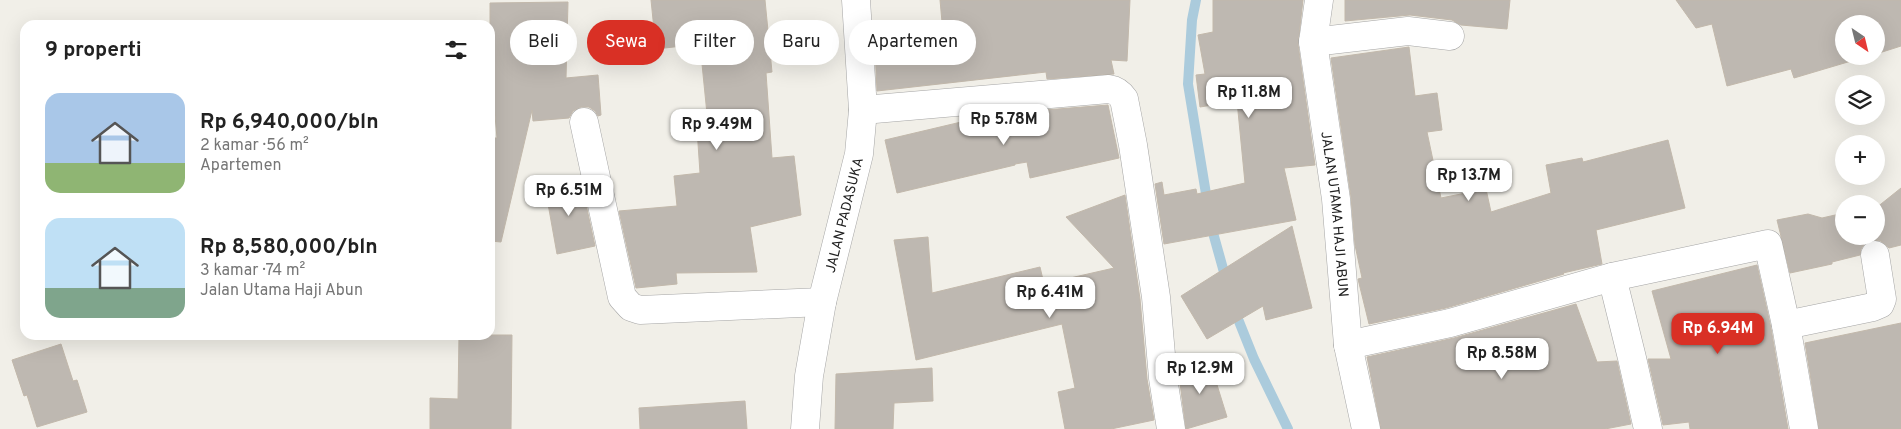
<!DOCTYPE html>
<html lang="id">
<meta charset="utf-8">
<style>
body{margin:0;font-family:Overpass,sans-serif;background:#f6f6f6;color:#222;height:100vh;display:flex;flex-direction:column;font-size:19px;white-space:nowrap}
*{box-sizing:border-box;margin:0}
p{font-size:16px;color:#767676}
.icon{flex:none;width:28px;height:28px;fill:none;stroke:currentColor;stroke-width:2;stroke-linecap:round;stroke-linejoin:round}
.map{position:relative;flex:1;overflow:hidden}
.side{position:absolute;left:20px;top:20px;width:475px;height:320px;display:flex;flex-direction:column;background:#fff;border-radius:15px;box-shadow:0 5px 20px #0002}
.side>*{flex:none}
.guide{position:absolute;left:510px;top:20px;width:475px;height:45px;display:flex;gap:10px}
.needle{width:32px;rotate:145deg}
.tools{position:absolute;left:1835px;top:15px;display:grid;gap:10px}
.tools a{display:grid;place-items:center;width:50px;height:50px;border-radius:50%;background:#fff;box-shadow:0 5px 20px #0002;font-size:25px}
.price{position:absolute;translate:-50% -42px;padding:0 11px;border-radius:10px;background:#fff;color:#222;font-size:16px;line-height:32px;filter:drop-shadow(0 1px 2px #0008)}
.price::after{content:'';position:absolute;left:50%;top:30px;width:15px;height:11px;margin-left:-8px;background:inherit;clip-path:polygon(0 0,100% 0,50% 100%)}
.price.active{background:#d93025;color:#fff}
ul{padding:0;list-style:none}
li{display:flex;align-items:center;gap:15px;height:125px;padding:0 25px}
li span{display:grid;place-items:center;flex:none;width:140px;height:100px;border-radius:15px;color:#555}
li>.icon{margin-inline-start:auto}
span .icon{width:60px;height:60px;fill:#fffc;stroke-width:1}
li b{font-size:21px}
h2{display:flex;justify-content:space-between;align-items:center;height:60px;padding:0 25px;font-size:21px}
.chip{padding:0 18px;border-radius:22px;background:#fff;box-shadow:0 5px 20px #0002;font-size:18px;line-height:45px}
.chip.active{background:#d93025;color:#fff}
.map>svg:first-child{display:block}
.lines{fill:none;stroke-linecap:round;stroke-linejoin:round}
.stream{stroke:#abcbdc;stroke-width:10}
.building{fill:#beb8b1;stroke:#c2b8ab}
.minor-casing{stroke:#a5a5a5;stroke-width:29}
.tertiary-casing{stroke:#a5a5a5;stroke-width:29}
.minor{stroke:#fff;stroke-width:28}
.tertiary{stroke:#fff;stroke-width:28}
.labels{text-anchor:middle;stroke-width:5;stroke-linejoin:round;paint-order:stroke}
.street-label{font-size:14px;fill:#212121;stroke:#fff}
</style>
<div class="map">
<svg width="1901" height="429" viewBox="0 0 1901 429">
<rect width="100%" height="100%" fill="#f1efe8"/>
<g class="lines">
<g class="stream">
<path d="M1196 0 1192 20 1188 84 1208 206"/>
<path d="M1210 222 1227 283"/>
<path d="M1234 309 1254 359 1288 429"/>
</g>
</g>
<g class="building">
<path d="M651 0H765L772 72 766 73 772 158 794 156 801 215 750 227 757 272 676 273 677 284 636 288 619 211 677 206 674 176 700 173 696 114H707L700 44 656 49Z"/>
<path d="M940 0H1130L1127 61 1111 60 1114 74 1047 79 1046 72 877 91 874 29 942 22Z"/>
<path d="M1213 0H1303L1298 44 1315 165 1284 168 1296 220 1164 244 1155 184 1162 182 1164 195 1196 189 1197 194 1245 183 1237 101 1200 107 1196 75 1205 74 1198 35 1213 32Z"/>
<path d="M1345 0H1510L1507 29 1461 25 1452 20 1410 15 1345 21Z"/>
<path d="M1676 0H1901V46L1876 54V24H1844V56H1868L1794 78 1791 69 1727 86 1712 24 1696 28Z"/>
<path d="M568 2 566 78 598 75 601 115 598 116 595 111 589 107H581L573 111 569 118 533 121 532 110 501 242 490 241V138H497L490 59V3Z"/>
<path d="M1409 47 1415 96 1437 93 1442 130 1427 132 1441 198 1486 189 1491 212 1551 193 1546 165 1582 158 1583 162 1668 140 1685 208 1596 230 1602 264 1563 273 1564 274 1446 308 1369 324 1358 279 1362 278 1355 245 1351 197 1331 58Z"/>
<path d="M1108 105 1119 158 1030 178 1027 162 1015 164V165L897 193 885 140 995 114Z"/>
<path d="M581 181 595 246 557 254 545 187Z"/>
<path d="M1901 188V245L1889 248 1881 241 1872 240 1865 243 1861 249 1860 255 1832 262V264L1790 273 1777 220 1808 214 1822 218 1844 213V236H1876V208Z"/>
<path d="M1125 195 1140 299 1147 379 1154 420 1111 429H1065L1058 392 1075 388 1062 324 916 360 894 240 928 237 932 293 1040 267 1044 284 1114 268 1066 217Z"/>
<path d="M1292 226 1312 308 1266 320 1263 306 1207 339 1181 296Z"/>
<path d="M1757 265 1771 328 1788 429H1690L1689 422 1663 425 1648 359H1671L1652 291Z"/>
<path d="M1576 304 1597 362 1617 361 1631 424 1605 429H1381L1367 357 1454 338Z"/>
<path d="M1901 323V429H1819L1805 343Z"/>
<path d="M459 335H512L511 429H430V398L458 399Z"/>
<path d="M61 344 73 381 77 380 87 412 37 427 27 395 24 396 12 360Z"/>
<path d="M1209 359 1227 417 1186 429 1178 368Z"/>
<path d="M932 368 933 401 894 403 893 429H835L836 374Z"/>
<path d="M745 401 747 429H640L639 408Z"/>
</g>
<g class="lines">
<defs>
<g id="minor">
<path id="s1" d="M1319 0 1313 42 1336 199 1348 345 1366 429"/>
<path d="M1313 42 1408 31 1450 36"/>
<path d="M863 110 1109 89C1116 90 1120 93 1124 99L1133 145 1156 297 1163 378 1171 429"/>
<path d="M584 122 622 297 631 307 640 310 822 302"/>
<path d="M1612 277 1632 358 1648 429"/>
<path d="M1786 325 1873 307 1880 304 1882 299 1875 255"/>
<path d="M1348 345 1450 323 1612 277 1768 244 1786 325 1804 429"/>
</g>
<g id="tertiary">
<path id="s2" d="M805 429 809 376 822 302 859 154 863 110 856 0"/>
</g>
</defs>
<use href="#minor" class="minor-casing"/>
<use href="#tertiary" class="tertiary-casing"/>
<use href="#minor" class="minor"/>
<use href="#tertiary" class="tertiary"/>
</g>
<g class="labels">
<g class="street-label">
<text dy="5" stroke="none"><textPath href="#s2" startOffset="218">JALAN PADASUKA</textPath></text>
<text dy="5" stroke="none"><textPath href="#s1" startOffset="216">JALAN UTAMA HAJI ABUN</textPath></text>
</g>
</g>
</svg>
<div class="tools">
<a><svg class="needle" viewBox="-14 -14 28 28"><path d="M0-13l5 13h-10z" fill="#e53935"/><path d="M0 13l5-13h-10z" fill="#767676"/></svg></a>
<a><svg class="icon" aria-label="layers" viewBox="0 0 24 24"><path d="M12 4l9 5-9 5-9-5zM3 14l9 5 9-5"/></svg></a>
<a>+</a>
<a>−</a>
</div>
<b class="price" style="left:1249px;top:119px">Rp 11.8M</b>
<b class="price" style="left:1004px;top:146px">Rp 5.78M</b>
<b class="price" style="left:717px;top:151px">Rp 9.49M</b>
<b class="price" style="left:1469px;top:202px">Rp 13.7M</b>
<b class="price" style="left:569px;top:217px">Rp 6.51M</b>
<b class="price" style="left:1050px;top:319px">Rp 6.41M</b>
<b class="price active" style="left:1718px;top:355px">Rp 6.94M</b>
<b class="price" style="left:1502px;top:380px">Rp 8.58M</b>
<b class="price" style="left:1200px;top:395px">Rp 12.9M</b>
<div class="guide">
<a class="chip">Beli</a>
<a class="chip active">Sewa</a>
<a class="chip">Filter</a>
<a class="chip">Baru</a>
<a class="chip">Apartemen</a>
</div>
<section class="side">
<h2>9 properti<svg class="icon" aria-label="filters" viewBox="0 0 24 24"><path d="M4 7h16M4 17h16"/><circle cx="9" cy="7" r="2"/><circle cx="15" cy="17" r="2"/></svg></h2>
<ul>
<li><span style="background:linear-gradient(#a9c7e8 70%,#8fb573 0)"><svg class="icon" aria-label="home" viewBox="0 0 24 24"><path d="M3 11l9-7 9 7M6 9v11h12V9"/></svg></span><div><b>Rp 6,940,000/bln</b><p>2 kamar · 56 m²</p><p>Apartemen</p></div></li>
<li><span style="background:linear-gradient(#bfe0f5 70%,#7fa58c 0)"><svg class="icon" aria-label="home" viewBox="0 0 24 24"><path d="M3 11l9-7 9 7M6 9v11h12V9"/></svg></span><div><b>Rp 8,580,000/bln</b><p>3 kamar · 74 m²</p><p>Jalan Utama Haji Abun</p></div></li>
</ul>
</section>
</div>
